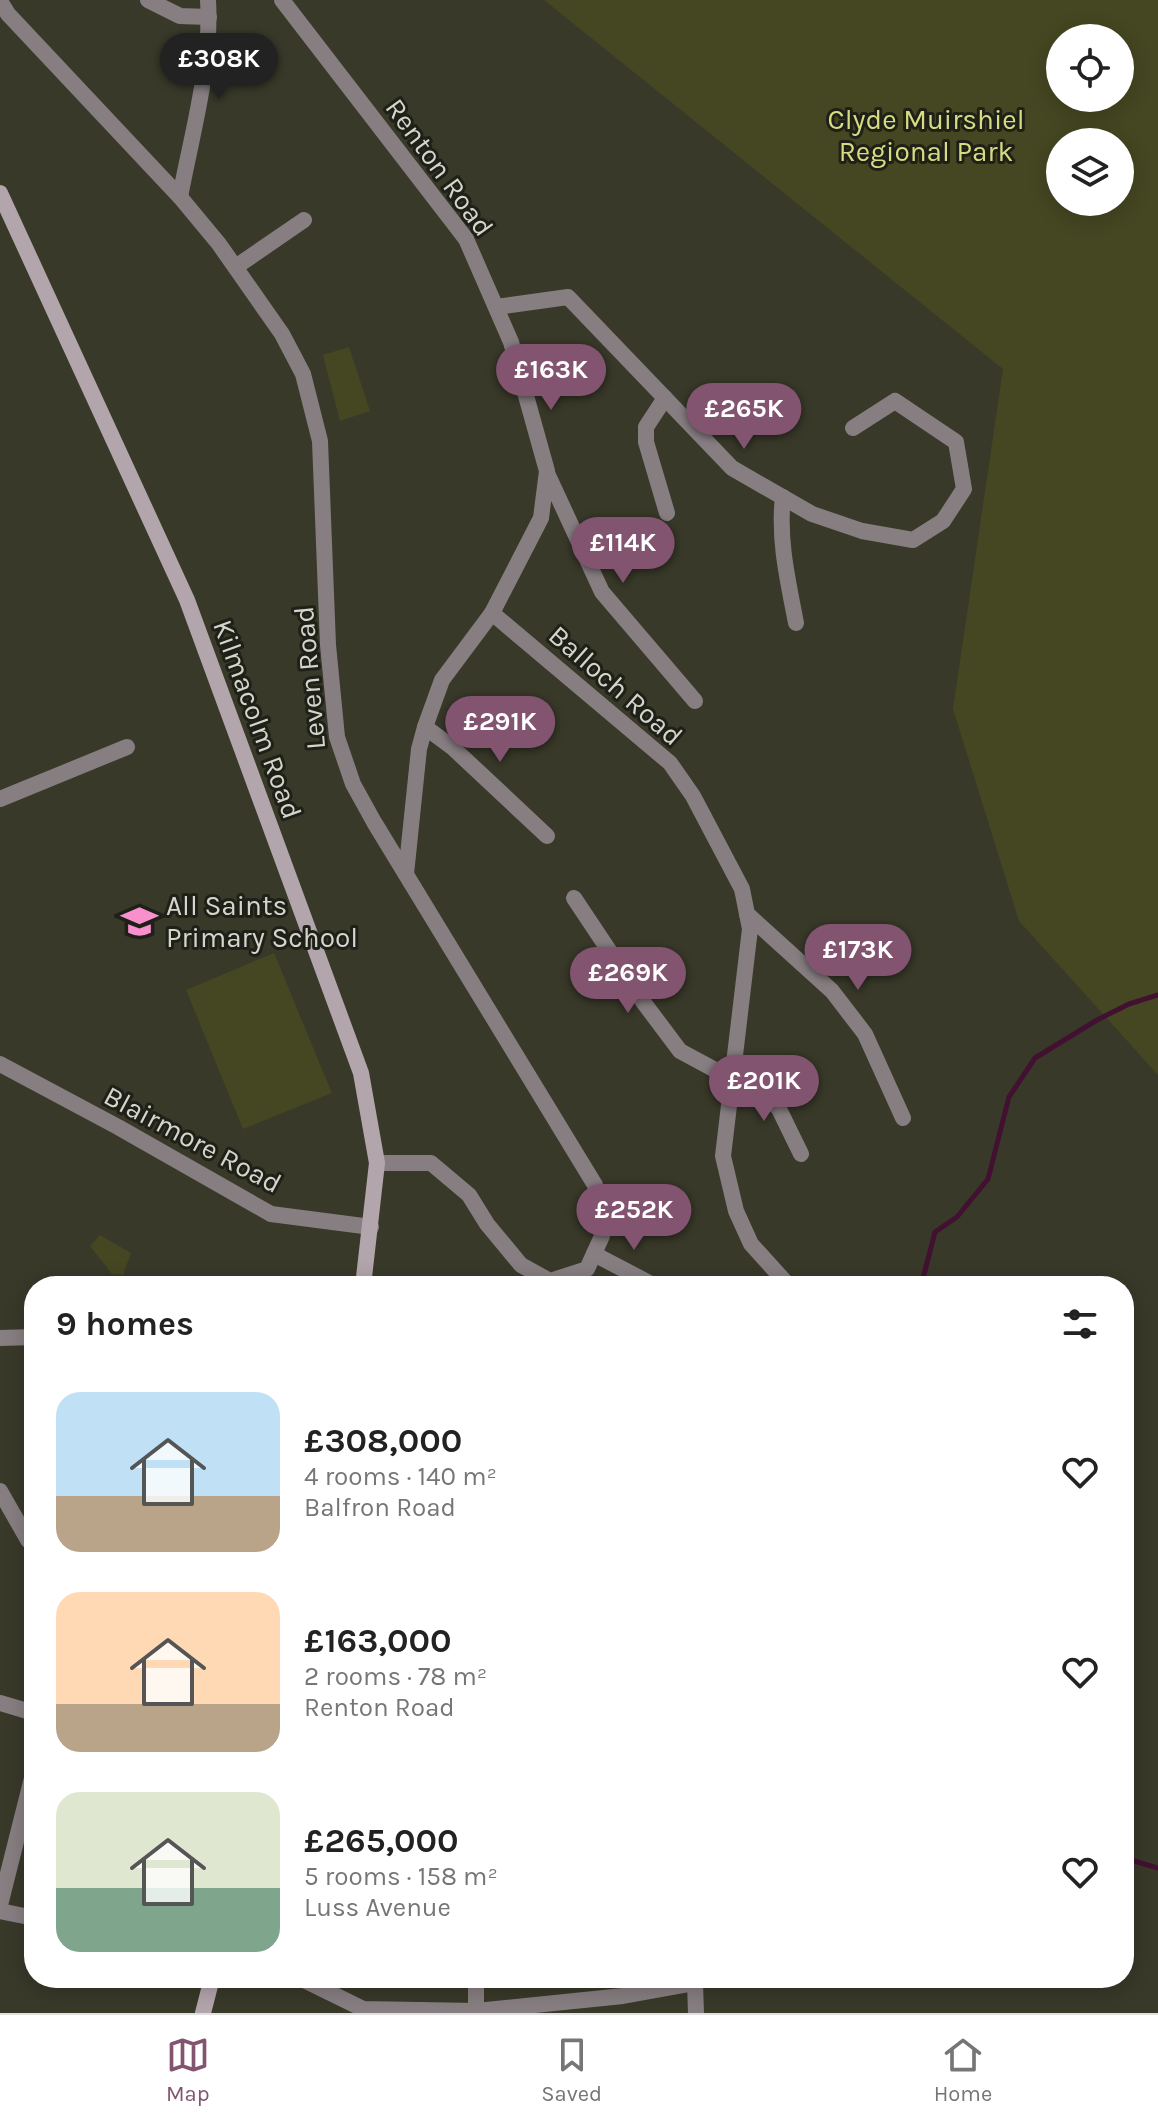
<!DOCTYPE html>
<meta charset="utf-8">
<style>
body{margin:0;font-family:Karla,sans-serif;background:#f2f2f2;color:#222;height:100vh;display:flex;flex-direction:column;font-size:30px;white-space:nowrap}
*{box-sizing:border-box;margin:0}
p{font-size:26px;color:#767676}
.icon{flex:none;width:44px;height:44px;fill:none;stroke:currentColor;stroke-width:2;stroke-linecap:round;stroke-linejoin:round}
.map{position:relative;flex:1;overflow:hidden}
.sheet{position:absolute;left:24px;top:1276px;width:1110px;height:712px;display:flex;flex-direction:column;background:#fff;border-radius:32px;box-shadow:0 4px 20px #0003}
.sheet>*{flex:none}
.tools{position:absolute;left:1046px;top:24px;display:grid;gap:16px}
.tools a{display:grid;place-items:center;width:88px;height:88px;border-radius:50%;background:#fff;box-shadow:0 4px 20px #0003;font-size:40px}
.price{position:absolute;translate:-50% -68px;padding:0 18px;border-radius:28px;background:#82546f;color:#fff;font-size:26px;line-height:52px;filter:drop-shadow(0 2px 4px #0008)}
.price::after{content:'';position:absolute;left:50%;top:48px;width:24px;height:18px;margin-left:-12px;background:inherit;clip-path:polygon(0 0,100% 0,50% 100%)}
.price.selected{background:#222;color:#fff}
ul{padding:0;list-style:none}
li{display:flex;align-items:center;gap:24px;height:200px;padding:0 32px}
li span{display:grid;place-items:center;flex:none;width:224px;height:160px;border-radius:24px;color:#555}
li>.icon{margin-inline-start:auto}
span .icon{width:96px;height:96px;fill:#fffc;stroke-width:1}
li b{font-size:34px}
h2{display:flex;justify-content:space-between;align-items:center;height:96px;padding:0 32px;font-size:34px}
.tab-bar{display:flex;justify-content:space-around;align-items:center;height:112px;border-top:2px solid #e0e0e0;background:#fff;font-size:22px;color:#767676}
.tab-bar a{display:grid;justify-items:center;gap:4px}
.tab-bar .selected{color:#82546f}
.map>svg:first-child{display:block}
.green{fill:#454722;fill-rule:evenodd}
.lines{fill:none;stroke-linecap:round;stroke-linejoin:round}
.stream{stroke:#421131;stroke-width:5}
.minor{stroke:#877e82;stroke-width:16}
.secondary{stroke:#b3a5ac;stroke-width:16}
.labels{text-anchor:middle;stroke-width:6;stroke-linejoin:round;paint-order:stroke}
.park-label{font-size:28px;fill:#d6dc81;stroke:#1f2018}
.street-label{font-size:28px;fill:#d4d5cb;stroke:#1f2018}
.poi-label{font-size:28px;fill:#d4d5cb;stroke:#1f2018;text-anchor:start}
</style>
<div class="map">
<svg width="1158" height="2013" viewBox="0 0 1158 2013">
<rect width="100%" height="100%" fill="#383929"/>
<g class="green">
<path d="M544 0H1158V1075L1019 921 953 709 1003 369ZM1120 38V98H1060V38ZM1120 142V202H1060V142Z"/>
<path d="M349 347 370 411 340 421 323 355Z"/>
<path d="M274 953 332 1093 243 1129 186 990Z"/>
<path d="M100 1235 131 1253 123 1275 112 1274 90 1246Z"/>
</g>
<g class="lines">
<g class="stream">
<path d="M921 1286 935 1232 957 1217 988 1179 1009 1097 1035 1058 1097 1020 1129 1004 1158 995"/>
<path d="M1124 1858 1158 1868"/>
</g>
<g class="minor">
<path d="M148 0 180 16 209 17"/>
<path d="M282 0 466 239 511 342 547 471 541 518 492 613 442 680 425 727 419 749 406 874"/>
<path d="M0 1 8 14 180 197 219 244 282 334 303 374 320 441 328 645 337 737 353 784 374 822 595 1185 602 1236 587 1269 550 1281 521 1265 487 1224 469 1195 431 1163H377"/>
<path d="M180 197C192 133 212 65 208 0"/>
<path d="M237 266 304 220"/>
<path d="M496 307 568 297 732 468 812 514 862 531 913 540 943 521 964 489 956 442 895 401 853 428"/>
<path d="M665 398 646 427V442L667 513"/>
<path d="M547 473 602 592 695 701"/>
<path d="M783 497C778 540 788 581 796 623"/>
<path d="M492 613 670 763 693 796 742 889 750 929 723 1156 736 1211 751 1244 789 1286"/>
<path d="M425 727 452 747 547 836"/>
<path d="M0 799 127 747"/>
<path d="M574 898 644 1003 680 1051 732 1079 754 1083 779 1109 801 1154"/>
<path d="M747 914 832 991 865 1034 903 1118"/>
<path d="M0 1064 118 1127 271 1214 371 1227"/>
<path d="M594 1254 655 1286"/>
<path d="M0 1338 34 1337"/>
<path d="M0 1491 28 1540 34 1544"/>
<path d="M0 1703 34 1713"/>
<path d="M0 1905 34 1770"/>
<path d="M0 1911 34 1918"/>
<path d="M300 1978 363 2009 476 2011 623 1996 695 1983 696 2013"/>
<path d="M476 1978V2011"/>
</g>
<g class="secondary">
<path d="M0 193 187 600 361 1073 377 1163 363 1286"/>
<path d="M203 2013 212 1978"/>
</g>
</g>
<defs>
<symbol id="school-bare" viewBox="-9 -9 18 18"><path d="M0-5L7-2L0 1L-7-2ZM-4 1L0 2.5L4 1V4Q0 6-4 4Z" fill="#f790cd" stroke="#1f2018" stroke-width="2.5" paint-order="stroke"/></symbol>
</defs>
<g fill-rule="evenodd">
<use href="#school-bare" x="114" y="896" width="51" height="51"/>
</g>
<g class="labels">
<g class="park-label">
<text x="926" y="129">Clyde Muirshiel<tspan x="926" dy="32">Regional Park</tspan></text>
</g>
<g class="street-label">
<text transform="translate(440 167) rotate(54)" y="10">Renton Road</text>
<text transform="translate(309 678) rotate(-95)" y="10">Leven Road</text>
<text transform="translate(616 685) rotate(41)" y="10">Balloch Road</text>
<text transform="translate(258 719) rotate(70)" y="10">Kilmacolm Road</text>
<text transform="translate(193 1139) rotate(28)" y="10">Blairmore Road</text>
</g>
<g class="poi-label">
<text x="166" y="915">All Saints<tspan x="166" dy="32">Primary School</tspan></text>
</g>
</g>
</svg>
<div class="tools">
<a><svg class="icon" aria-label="locate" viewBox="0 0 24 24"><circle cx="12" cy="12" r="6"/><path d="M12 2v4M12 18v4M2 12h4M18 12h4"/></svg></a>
<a><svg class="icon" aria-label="layers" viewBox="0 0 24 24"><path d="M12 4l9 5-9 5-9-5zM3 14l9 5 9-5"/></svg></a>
</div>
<b class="price selected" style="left:219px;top:101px">£308K</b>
<b class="price" style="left:551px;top:412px">£163K</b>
<b class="price" style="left:744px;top:451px">£265K</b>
<b class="price" style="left:623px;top:585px">£114K</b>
<b class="price" style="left:500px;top:764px">£291K</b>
<b class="price" style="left:858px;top:992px">£173K</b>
<b class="price" style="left:628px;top:1015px">£269K</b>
<b class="price" style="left:764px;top:1123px">£201K</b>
<b class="price" style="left:634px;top:1252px">£252K</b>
<section class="sheet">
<h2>9 homes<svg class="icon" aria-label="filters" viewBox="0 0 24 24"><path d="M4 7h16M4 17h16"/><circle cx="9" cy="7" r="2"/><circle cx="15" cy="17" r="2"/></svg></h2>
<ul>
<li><span style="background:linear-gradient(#bfe0f5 65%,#b9a48a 0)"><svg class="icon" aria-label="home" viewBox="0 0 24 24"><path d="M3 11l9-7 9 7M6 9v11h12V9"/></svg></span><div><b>£308,000</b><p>4 rooms · 140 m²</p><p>Balfron Road</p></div><svg class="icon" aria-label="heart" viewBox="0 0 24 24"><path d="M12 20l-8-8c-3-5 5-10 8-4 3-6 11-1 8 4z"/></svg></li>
<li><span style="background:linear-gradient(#ffd9b3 70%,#b9a48a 0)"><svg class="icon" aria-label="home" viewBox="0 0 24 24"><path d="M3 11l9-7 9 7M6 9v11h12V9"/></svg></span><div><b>£163,000</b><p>2 rooms · 78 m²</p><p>Renton Road</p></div><svg class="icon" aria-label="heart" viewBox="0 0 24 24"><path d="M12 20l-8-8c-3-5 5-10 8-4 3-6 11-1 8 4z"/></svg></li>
<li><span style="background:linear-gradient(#dfe7d0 60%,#7fa58c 0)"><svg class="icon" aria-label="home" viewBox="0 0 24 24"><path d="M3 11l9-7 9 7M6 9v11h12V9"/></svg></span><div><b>£265,000</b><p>5 rooms · 158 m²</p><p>Luss Avenue</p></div><svg class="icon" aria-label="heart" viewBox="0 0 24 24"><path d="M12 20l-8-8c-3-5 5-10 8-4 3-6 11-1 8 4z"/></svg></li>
</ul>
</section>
</div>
<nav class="tab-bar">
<a class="selected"><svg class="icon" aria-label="map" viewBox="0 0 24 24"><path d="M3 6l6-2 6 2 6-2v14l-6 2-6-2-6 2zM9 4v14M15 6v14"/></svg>Map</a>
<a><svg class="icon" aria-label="saved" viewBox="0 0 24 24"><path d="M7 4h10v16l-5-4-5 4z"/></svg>Saved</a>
<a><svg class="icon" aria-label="home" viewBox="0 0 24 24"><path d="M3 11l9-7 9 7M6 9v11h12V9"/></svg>Home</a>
</nav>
